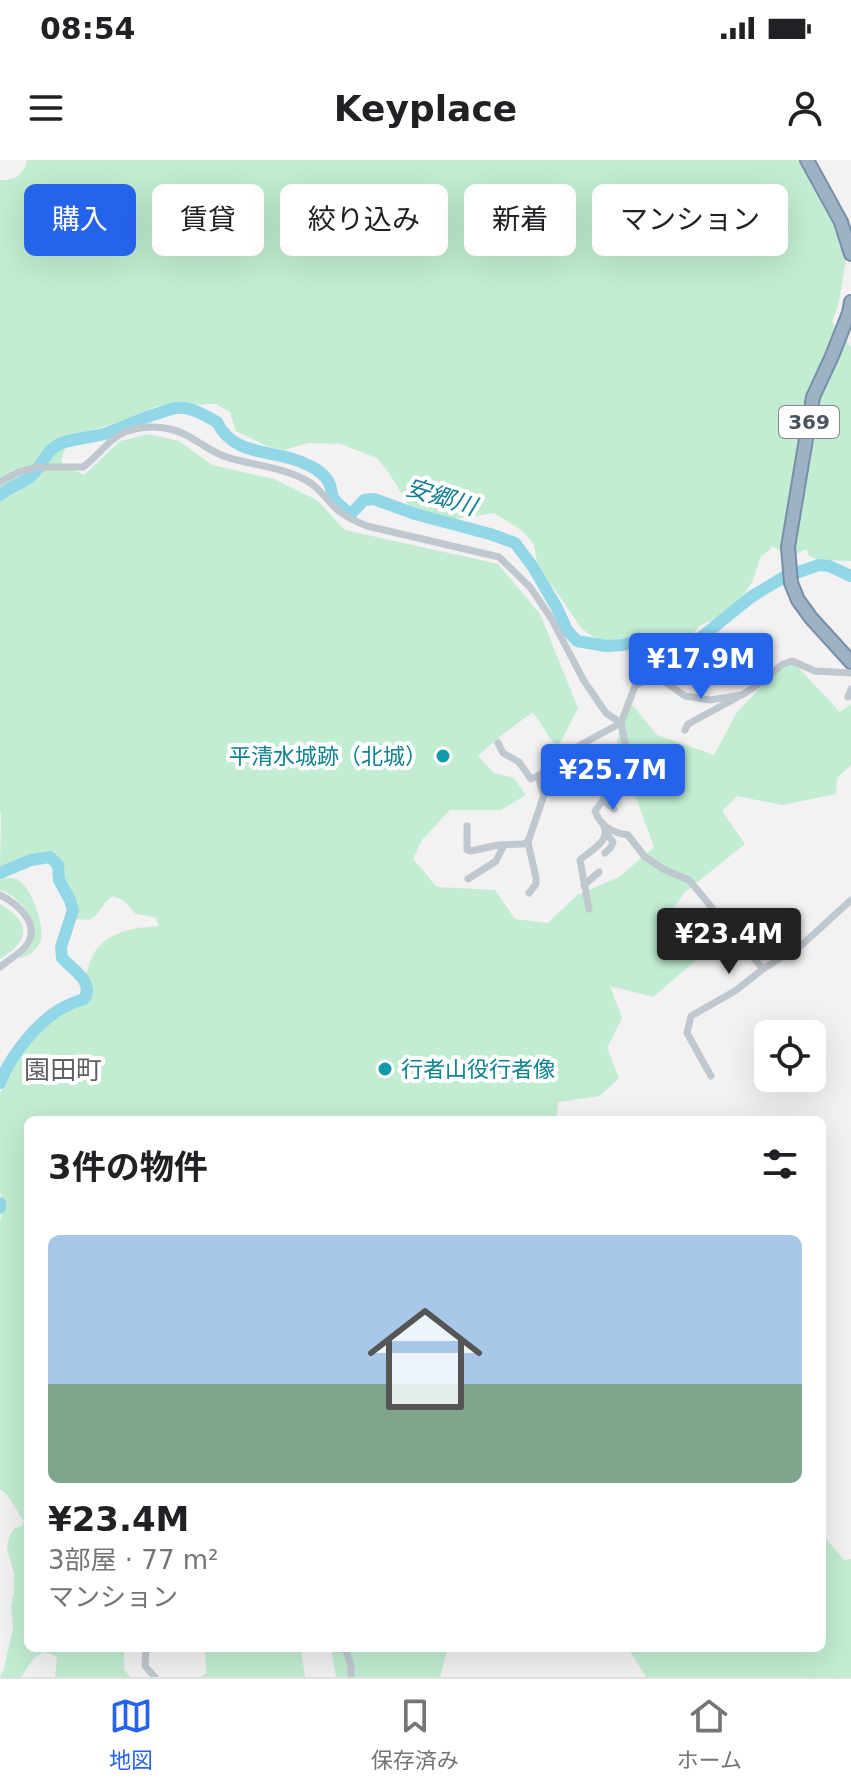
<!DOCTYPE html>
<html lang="ja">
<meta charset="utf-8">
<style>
body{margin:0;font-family:"DejaVu Sans","Noto Sans JP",sans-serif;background:#f2f2f2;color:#202124;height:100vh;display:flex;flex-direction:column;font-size:30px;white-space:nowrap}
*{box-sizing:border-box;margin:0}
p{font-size:26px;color:#757577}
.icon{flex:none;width:44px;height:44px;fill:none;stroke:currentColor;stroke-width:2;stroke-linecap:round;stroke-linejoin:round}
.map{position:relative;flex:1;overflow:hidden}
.side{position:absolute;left:24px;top:956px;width:802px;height:536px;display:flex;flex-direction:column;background:#fff;border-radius:12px;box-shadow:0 8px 32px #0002}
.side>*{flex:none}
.banner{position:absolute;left:24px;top:24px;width:804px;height:72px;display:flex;gap:16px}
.tools{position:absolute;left:754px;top:860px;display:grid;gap:16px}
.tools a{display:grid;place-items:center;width:72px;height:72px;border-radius:12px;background:#fff;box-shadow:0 8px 32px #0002;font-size:40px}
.price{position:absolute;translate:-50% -68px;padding:0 18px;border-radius:8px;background:#2563eb;color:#fff;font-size:26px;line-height:52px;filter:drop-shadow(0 2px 4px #0008)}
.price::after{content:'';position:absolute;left:50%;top:48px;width:24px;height:18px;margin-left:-12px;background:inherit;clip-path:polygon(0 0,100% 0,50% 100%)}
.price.active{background:#222;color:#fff}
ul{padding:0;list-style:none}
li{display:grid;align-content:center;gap:16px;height:424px;padding:0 24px}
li+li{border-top:2px solid #e0e0e0}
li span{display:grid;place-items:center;height:248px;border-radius:12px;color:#555}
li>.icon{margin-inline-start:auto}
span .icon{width:144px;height:144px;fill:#fffc;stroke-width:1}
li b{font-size:34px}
h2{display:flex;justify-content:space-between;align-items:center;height:96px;padding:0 24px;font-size:34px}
.tag{padding:0 28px;border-radius:12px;background:#fff;box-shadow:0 8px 32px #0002;font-size:28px;line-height:72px}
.tag.active{background:#2563eb;color:#fff}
.status{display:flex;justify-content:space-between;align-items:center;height:56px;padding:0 40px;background:#fff;direction:ltr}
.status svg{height:22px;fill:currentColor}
header{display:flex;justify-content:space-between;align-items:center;height:104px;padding:0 24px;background:#fff;font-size:36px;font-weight:700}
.tab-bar{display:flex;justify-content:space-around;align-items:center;height:112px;border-top:2px solid #e0e0e0;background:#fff;font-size:22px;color:#757577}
.tab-bar a{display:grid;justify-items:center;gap:4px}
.tab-bar .active{color:#2563eb}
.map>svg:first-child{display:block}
.green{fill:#c2edd2}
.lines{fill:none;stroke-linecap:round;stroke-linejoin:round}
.river{stroke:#92d7e8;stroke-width:12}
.trunk-casing{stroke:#778fa8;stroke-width:16}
.minor{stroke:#bfc8cf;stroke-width:7}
.trunk{stroke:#9eb2c5;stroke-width:12}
.culture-dot{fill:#0f9aa8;stroke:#fff;stroke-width:3}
.labels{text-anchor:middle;stroke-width:8;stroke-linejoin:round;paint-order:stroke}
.shield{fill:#fff;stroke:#80878e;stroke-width:2}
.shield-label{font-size:20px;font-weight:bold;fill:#49545d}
.culture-label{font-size:22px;fill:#0d838f;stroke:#fff;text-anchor:end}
.water-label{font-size:24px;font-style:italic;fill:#147e97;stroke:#fff}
.quarter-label{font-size:26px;fill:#5e6165;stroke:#fff}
</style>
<div class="status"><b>08:54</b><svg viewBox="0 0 49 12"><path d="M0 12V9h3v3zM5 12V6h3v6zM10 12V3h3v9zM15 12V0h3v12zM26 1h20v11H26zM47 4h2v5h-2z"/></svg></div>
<header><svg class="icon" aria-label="menu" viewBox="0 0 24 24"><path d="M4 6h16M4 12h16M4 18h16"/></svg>Keyplace<svg class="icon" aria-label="person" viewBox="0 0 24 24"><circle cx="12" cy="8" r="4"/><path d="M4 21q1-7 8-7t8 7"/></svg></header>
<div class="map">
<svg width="851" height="1517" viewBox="0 0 851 1517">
<rect width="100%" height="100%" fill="#f3f1f1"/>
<g class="green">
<path d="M27 0H802L832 53 846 99 839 142 832 162 851 187V401L818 400 808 395 807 389 791 396 772 386 770 390 761 396 752 422 737 445 729 452 699 466 689 479 679 482H673L658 477 637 475 603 482 599 481 582 469 548 420 537 402 534 385 523 371 494 353 454 359 411 349 389 313 377 298 341 284 308 283 284 290 267 286 236 271 230 252 216 244 157 246 121 261 67 278 61 302 84 315 120 281 149 274 179 281 212 305 274 319 317 340 345 370 498 404 540 454 578 548 557 589 533 552 498 578 478 596 494 613 514 618 526 635 501 650H450L422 680 413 699 437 727 495 730 515 759 548 763 577 735 619 717 654 687 635 635 645 617 615 593 626 537 657 575 714 595 737 552 783 504 792 501 840 552 851 544V605L837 618 836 634 782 645 737 636 722 651 745 684 685 732 667 757 702 795 653 837 610 826 622 858 607 888 619 918 600 936 558 942 556 960H28V1488H124V1510L131 1517H55L57 1498 53 1495 44 1492 34 1498 21 1517H0L4 1508 13 1468 11 1446 14 1431V1414L7 1388 9 1377 15 1368 22 1366 24 1361C18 1353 8 1333 0 1329V1061L4 1048 0 1030V934L10 907 31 880 48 863 85 837C85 801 94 777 133 769 141 767 150 767 159 766L155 757 136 754 123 740 113 736C103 741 102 751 93 758L88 760 76 759C73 735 64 706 39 698L0 710 1 656 0 650V20C15 21 25 14 27 0Z"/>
<path d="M0 716 2 718C8 718 15 717 20 721 32 731 44 763 41 779 39 790 29 795 19 799 22 793 28 790 31 785 41 764 21 736 0 730Z"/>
<path d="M0 744C31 762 31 780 0 799Z"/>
<path d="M822 1374 844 1400 851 1399V1517H646L628 1488H822Z"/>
<path d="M204 1488H301L305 1517H200L207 1513Z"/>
<path d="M331 1488H448L440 1517H336Z"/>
</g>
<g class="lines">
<g class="river">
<path d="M0 335C9 327 22 324 31 316 42 307 45 291 59 284 74 278 92 278 107 273 125 266 140 259 159 253 164 252 171 248 177 248 190 246 206 256 217 262 235 299 276 288 308 305 317 309 326 315 330 325 331 328 332 335 333 337 337 344 345 350 351 354L364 340 374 339 415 354 490 374 515 383 533 407 557 448 567 470 577 481 606 486 621 485 646 480 660 483 679 491H690L698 480 751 437 784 417 819 405 829 406 851 416"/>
<path d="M0 713 31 700 50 697 58 705 59 720 70 740 73 750 61 787 62 798C73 810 95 822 84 839 78 841 72 843 66 846 39 859 10 896 0 923"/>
<path d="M0 1043V1048"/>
</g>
<defs>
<g id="trunk">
<path d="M807 0 841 62 851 94"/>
<path d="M851 142 849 153 832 196 813 237 788 387 791 423 798 440 811 458 851 502"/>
</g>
</defs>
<use href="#trunk" class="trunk-casing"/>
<g class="minor">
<path d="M0 322 19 312 36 307H83C96 298 106 283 119 275 139 264 165 265 184 274 202 283 213 294 233 299 259 306 286 308 309 322 322 330 328 343 340 352 348 358 357 362 367 366L499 397 530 427 551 458 584 521 606 553 621 563"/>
<path d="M848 537 851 529"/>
<path d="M685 570 688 564 736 538"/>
<path d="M498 583 503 593 519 602 531 619 538 616"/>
<path d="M603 640 614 649"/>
<path d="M467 666V690L471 691 498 685 523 684 528 682 544 635 538 616 582 584 621 563"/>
<path d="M528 682 536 718V724L529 733"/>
<path d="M605 693 611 687 613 682 606 673"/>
<path d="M468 719 496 701 504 685"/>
<path d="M584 725 599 712"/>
<path d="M0 735C18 744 42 765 26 786 20 794 8 800 0 807"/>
<path d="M589 749 580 700C591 690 612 681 603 664"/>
<path d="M763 809 689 720 665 710 645 697 628 675C614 673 600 666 595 651L618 620 621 609 626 588 621 563 635 526 647 518 661 519 685 536 710 540 742 535 753 528 783 504 792 501 815 511 851 513"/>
<path d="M711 916 687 873 691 856 735 831 763 809 804 783 851 740"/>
<path d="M146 1488 145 1506 155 1517"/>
<path d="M345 1488 351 1506V1517"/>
</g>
<use href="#trunk" class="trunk"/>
</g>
<g class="culture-dot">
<circle cx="443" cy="596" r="8"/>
<circle cx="385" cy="909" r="8"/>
</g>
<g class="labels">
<rect class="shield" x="779" y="246" width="60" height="32" rx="6"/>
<g class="shield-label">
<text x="809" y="269">369</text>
</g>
<g class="culture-label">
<text x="427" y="604">平清水城跡（北城）</text>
<text x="401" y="917" text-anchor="start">行者山役行者像</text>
</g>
<g class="water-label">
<text transform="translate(441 337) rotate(17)" y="8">安郷川</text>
</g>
<g class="quarter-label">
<text x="63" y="919">園田町</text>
</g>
</g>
</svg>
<div class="tools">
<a><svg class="icon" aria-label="locate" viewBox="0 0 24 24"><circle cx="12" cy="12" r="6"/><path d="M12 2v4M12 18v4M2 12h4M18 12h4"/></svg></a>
</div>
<b class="price" style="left:701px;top:541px">¥17.9M</b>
<b class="price" style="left:613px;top:652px">¥25.7M</b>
<b class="price active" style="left:729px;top:816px">¥23.4M</b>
<div class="banner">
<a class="tag active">購入</a>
<a class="tag">賃貸</a>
<a class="tag">絞り込み</a>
<a class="tag">新着</a>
<a class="tag">マンション</a>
</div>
<section class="side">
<h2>3件の物件<svg class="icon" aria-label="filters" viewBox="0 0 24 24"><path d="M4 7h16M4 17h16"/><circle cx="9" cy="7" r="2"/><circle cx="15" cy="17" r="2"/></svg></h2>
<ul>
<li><span style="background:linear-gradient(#a9c7e8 60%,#7fa58c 0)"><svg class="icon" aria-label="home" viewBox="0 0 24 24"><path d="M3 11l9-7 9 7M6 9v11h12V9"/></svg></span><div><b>¥23.4M</b><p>3部屋 · 77 m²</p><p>マンション</p></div></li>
</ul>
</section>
</div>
<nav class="tab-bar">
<a class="active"><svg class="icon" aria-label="map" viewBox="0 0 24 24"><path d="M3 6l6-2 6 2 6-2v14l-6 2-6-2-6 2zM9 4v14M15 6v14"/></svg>地図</a>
<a><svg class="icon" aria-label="saved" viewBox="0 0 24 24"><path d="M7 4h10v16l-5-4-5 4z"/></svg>保存済み</a>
<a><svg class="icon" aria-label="home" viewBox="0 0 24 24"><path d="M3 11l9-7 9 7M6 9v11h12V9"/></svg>ホーム</a>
</nav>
